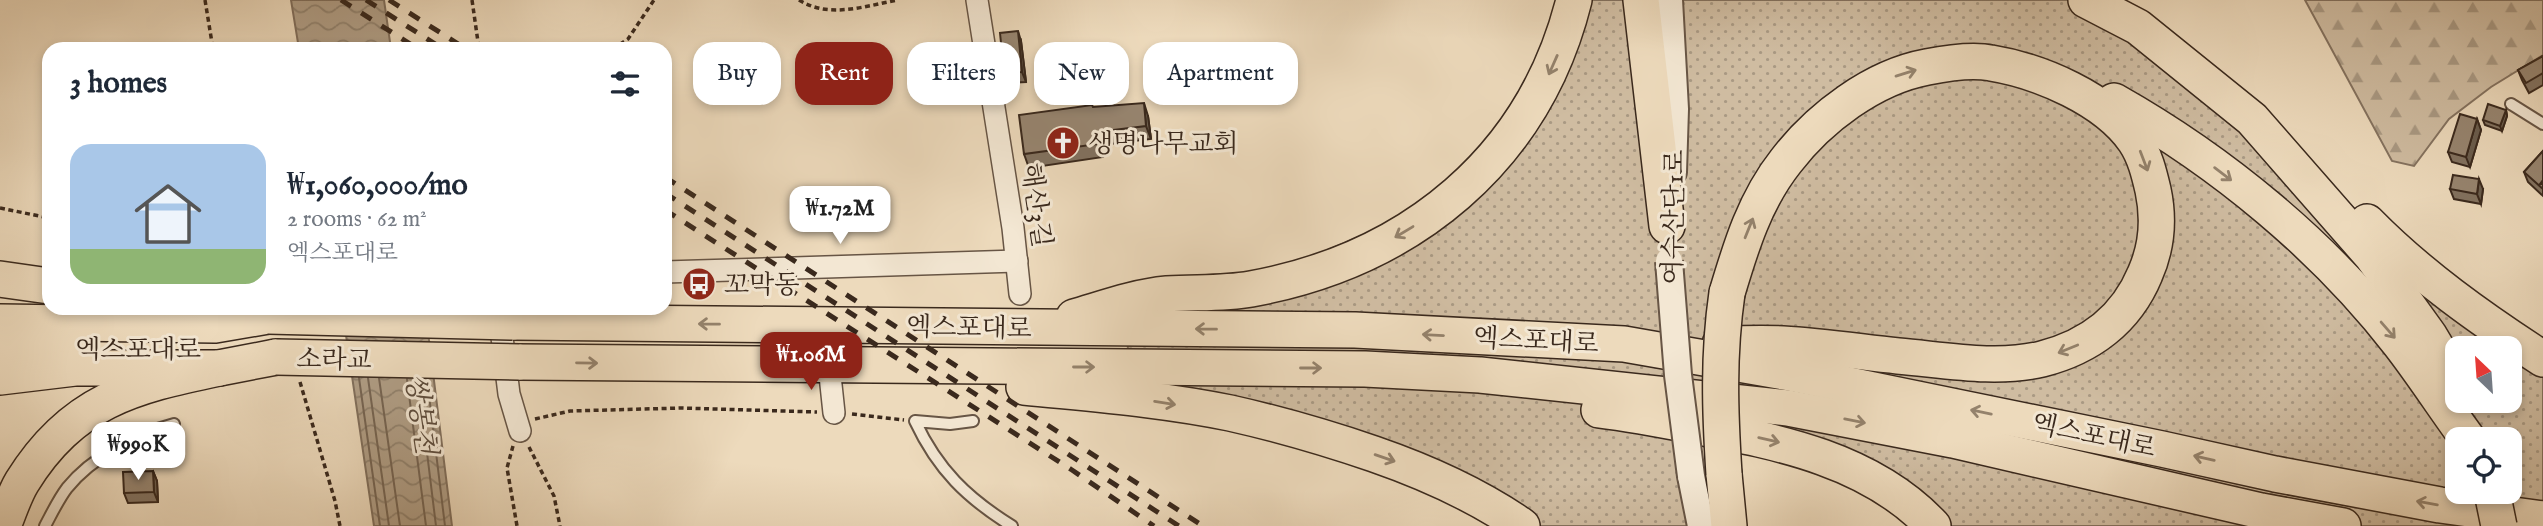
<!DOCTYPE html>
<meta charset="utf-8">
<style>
body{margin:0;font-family:"IM FELL English","Noto Serif KR",serif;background:#f6f6f7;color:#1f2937;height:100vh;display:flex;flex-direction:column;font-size:26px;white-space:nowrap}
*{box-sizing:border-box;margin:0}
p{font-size:23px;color:#747a83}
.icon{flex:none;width:38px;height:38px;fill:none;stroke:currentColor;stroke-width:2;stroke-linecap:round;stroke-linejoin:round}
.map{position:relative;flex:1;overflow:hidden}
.drawer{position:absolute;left:42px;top:42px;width:630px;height:273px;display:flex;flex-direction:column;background:#fff;border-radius:21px;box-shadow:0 4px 10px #0003}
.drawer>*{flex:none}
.top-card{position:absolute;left:693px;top:42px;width:665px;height:63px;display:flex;gap:14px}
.needle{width:46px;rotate:335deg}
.controls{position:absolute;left:2445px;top:336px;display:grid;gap:14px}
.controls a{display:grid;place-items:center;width:77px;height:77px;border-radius:14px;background:#fff;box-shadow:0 4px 10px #0003;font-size:35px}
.price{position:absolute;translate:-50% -60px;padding:0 16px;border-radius:14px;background:#fff;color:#222;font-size:23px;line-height:46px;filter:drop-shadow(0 2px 4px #0008)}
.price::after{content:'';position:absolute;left:50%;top:42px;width:21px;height:16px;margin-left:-10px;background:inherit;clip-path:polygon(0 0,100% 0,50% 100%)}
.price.on{background:#8f2418;color:#fff}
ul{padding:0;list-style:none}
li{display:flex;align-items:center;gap:21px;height:175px;padding:0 28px}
li span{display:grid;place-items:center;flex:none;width:196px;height:140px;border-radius:21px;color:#555}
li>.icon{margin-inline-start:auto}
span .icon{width:84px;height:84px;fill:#fffc;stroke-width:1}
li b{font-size:30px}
h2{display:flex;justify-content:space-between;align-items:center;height:84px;padding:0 28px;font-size:30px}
.pill{padding:0 24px;border-radius:21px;background:#fff;box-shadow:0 4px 10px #0003;font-size:24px;line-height:63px}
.pill.on{background:#8f2418;color:#fff}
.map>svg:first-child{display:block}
.forest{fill:url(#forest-firs);stroke:#84725f;stroke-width:2}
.garden{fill:url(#garden-dots);stroke:#84725f;stroke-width:2;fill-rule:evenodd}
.water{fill:url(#water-waves);stroke:#816f5c;stroke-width:2}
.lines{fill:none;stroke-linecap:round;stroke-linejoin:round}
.shore{stroke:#756452;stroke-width:2}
.service-casing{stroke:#675545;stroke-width:14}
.minor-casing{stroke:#675545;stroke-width:24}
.tertiary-casing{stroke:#675545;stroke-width:30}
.trunk-casing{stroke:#3a291d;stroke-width:38}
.path{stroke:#3a291d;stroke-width:3.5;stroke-dasharray:5 3.5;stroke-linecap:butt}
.service{stroke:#f3e7d3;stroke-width:10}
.minor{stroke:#f3e7d3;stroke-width:21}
.tertiary{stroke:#f3e7d3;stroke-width:26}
.trunk{stroke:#eddabc;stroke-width:35}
.rail{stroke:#3a291d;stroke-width:5;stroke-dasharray:12 12;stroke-linecap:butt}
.tertiary-bridge-casing{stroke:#675545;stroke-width:30;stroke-linecap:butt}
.trunk-bridge-casing{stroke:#3a291d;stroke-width:38;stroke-linecap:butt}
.tertiary-bridge{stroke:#f3e7d3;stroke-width:26}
.trunk-bridge{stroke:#eddabc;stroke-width:35}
.wall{fill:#827260;stroke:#3a291d;stroke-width:2}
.shaded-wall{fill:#6a5d4e;stroke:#3a291d;stroke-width:2}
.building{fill:#978570;stroke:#3a291d;stroke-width:2}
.oneway{stroke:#94826c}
.labels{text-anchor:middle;stroke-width:6;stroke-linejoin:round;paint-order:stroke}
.poi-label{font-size:26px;fill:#3a291d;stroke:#f3e7d3;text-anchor:start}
.street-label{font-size:26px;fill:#3a291d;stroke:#f3e7d3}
.water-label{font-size:28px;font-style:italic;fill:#5d4c3c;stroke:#f3e7d3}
</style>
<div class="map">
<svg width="2543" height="526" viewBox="0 0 2543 526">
<defs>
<pattern id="forest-firs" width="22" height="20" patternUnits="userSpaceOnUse" patternTransform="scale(1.75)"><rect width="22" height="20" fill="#cfbca1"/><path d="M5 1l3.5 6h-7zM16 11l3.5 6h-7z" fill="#a99983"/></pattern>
<pattern id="garden-dots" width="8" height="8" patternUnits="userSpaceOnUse" patternTransform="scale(1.75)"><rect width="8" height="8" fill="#cfbca1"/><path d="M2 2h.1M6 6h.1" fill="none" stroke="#a99983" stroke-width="1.8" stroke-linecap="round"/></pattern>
<pattern id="water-waves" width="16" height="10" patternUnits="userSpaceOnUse" patternTransform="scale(1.75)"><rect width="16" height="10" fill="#b09e86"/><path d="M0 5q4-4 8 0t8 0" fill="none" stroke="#90816d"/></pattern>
</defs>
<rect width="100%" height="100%" fill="#eddabc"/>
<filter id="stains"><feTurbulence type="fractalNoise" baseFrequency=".00286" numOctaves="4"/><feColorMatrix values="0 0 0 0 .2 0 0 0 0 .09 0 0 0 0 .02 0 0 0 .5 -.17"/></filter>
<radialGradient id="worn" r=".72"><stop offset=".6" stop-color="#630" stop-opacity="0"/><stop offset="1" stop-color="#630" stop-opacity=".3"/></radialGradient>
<path class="forest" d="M2305 0H2543V55L2491 87 2449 119 2414 166 2392 161Z"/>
<path class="garden" d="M1574 0H2106L2340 194 2378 234 2543 359V526H1933L1914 508 1684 427 1703 526H1522L1476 497 1131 398 1125 302 1230 292 1461 193ZM2457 348H2510V401H2457ZM2457 439H2510V492H2457Z"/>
<g class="water">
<path d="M291 0H384L391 49H299Z"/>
<path d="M342 308H425L452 526H374Z"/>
</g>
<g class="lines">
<g class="shore">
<path d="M359 378 380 526"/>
<path d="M368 378 389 526"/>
<path d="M379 378 400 526"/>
<path d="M407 379 426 526"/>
<path d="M418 379 436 526"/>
<path d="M427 379 445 526"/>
</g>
<defs>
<g id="service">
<path d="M2511 104 2543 124"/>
<path d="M973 421 950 424 915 421C938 470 967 498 1012 526"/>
<path d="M45 526C52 513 58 500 67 488 92 457 136 434 174 424"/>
</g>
<g id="minor">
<path d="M977 0 1013 228 1020 294"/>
<path d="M665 272 1017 261"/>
<path d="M499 313 509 394 520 431"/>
<path d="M829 366 834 413"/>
</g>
<g id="tertiary">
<path d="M1669 0 1675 109 1673 172"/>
<path d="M1691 476 1701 526"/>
</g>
<g id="trunk">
<path d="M1641 0 1667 226"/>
<path d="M2086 0 2138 27 2252 119 2372 256 2429 335 2457 382"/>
<path d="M2114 101C2222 162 2324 246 2400 344 2424 375 2445 408 2468 439"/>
<path d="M2367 222C2419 275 2481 319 2543 359"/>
<path d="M0 279 49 286"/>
<path d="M1074 317C1105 308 1135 297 1167 294 1195 292 1223 294 1251 289 1410 260 1534 160 1574 0"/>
<path d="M0 322 215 325 268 316"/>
<path d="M513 322 1355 330 1624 344 1790 373 2162 449 2275 474 2440 505 2543 519"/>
<path d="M1720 344C1741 344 1762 343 1783 344 1822 346 1860 352 1898 356 1945 360 1996 370 2042 359 2089 347 2126 320 2145 274 2157 247 2159 218 2153 190 2149 173 2145 156 2135 141 2106 99 2040 71 1991 63 1972 59 1947 63 1927 67 1873 77 1819 118 1786 161 1755 200 1741 246 1727 293"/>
<path d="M0 348 80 349"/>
<path d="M519 362 1365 369 1480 375 1788 408 1953 440 2261 511 2343 526"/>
<path d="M0 377 75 368H219L276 357"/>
<path d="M1024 387C1093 394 1162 399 1230 413 1279 424 1327 438 1374 454 1426 472 1476 494 1522 526"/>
<path d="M1599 410C1631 414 1663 420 1694 426 1780 442 1871 460 1933 526"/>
<path d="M1724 474 1729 526"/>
<path d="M3 526C9 512 14 495 22 482 72 401 132 386 219 368"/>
</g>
</defs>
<use href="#service" class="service-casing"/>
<use href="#minor" class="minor-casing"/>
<use href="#tertiary" class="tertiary-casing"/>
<use href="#trunk" class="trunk-casing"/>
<g class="path">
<path d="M205 0 213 49"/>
<path d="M472 0 479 49"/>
<path d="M799 0C829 19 865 6 898 0"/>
<path d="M479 48 517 49"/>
<path d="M613 49 628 39 654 0"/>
<path d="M0 208 49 218"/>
<path d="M300 382 335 501 340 526"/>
<path d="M852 414 904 420"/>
<path d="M535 419 570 411 682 408 817 412"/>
<path d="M513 446 507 468 517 526"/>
<path d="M529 447 554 496 560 526"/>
</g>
<use href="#service" class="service"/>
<use href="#minor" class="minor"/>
<use href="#tertiary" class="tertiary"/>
<use href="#trunk" class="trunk"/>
<g class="rail">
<path d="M341 0 418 49"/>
<path d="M366 0 443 49"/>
<path d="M389 0 466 49"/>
<path d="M665 177 1203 526"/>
<path d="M665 193 1179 526"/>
<path d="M665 210 1072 470 1154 526"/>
</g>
<defs>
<path id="tertiary-bridge" d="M1669 261 1678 375 1691 476"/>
<g id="trunk-bridge">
<path d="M268 316 513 322"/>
<path d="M276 357 519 362"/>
<path d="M1724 474C1720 412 1718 355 1727 293"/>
<path d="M2492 492 2499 526"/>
</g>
</defs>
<use href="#tertiary-bridge" class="tertiary-bridge-casing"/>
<use href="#trunk-bridge" class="trunk-bridge-casing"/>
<use href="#tertiary-bridge" class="tertiary-bridge"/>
<use href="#trunk-bridge" class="trunk-bridge"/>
</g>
<g class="wall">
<path d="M1021 41 1026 82 1008 83 1004 73Z"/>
<path d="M2543 56V85L2529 93 2522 80 2518 70Z"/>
<path d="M1093 107 1148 116 1151 139 1101 145 1103 157 1029 168 1024 154Z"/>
<path d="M2506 110 2507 116 2502 131 2485 125 2483 120Z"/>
<path d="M2477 119 2481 130 2470 167 2452 162 2448 152Z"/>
<path d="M2543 151V196L2528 182 2524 172Z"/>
<path d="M2450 189H2483L2481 204 2454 199Z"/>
<path d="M153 471 157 481 158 502 128 503 124 493Z"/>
</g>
<g class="shaded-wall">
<path d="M1018 31 1021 41 1026 82 1022 72Z"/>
<path d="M1144 103 1148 116 1151 139 1146 126Z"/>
<path d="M2506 110 2507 116 2502 131 2500 126Z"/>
<path d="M2477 119 2481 130 2470 167 2466 157Z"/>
<path d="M1096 132 1101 145 1103 157 1098 144Z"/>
<path d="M2479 179 2483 189 2481 204 2477 194Z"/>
<path d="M153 471 157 481 158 502 154 492Z"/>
</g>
<g class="building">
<path d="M1018 31 1022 72 1004 73 1000 33Z"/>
<path d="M2543 56V73L2526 83 2518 70Z"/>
<path d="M1144 103 1146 126 1096 132 1098 144 1024 154 1019 115 1092 105 1093 107Z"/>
<path d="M2488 104 2506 110 2500 126 2483 120Z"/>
<path d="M2460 114 2477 119 2466 157 2448 152Z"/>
<path d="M2543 151V180L2540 184H2543V189L2524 172Z"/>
<path d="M2453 175 2479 179 2477 194 2450 189Z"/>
<path d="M153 471 154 492 124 493 123 472Z"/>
</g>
<defs><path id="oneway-shaft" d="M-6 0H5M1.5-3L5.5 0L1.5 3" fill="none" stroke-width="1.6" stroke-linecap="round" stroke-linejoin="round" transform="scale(1.75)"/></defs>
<g class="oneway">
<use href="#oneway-shaft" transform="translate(1553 65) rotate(114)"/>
<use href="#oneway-shaft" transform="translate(1906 73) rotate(-17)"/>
<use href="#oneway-shaft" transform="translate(2144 161) rotate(69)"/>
<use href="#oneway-shaft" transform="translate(2223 174) rotate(37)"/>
<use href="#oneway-shaft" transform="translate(1749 228) rotate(-68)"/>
<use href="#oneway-shaft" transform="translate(1404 232) rotate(149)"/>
<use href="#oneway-shaft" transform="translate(709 324) rotate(-179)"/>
<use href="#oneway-shaft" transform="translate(1206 329) rotate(-179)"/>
<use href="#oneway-shaft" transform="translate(2388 330) rotate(49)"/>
<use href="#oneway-shaft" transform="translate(1433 335) rotate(-177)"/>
<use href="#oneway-shaft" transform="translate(2068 349) rotate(158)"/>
<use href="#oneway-shaft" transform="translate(587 363) rotate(1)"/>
<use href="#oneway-shaft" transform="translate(1084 367)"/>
<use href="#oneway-shaft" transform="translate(1311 368)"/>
<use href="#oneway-shaft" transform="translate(1165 403) rotate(9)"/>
<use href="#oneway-shaft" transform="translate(1981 412) rotate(-168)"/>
<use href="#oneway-shaft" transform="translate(1855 421) rotate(11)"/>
<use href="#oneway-shaft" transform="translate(1769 440) rotate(13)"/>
<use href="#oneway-shaft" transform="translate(1385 458) rotate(19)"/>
<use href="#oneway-shaft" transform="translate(2204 458) rotate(-167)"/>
<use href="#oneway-shaft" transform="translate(2427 503) rotate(-170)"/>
</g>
<defs>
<symbol id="church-disc" viewBox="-11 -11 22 22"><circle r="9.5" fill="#8f2418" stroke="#f3e7d3"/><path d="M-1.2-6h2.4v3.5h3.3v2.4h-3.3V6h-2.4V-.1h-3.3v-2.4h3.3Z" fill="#fff"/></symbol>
<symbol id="bus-disc" viewBox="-11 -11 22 22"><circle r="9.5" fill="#8f2418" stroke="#f3e7d3"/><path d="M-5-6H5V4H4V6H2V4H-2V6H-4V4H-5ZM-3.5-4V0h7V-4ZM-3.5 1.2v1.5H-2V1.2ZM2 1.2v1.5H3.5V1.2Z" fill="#fff"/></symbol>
</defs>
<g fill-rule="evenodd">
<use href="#church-disc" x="1044" y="124" width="38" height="38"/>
<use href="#bus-disc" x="680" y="265" width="38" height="38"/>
</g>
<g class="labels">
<g class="poi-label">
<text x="1088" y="152">생명나무교회</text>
<text x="724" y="293">꼬막동</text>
</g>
<g class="street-label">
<text transform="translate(1037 205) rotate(82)" y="9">해산3길</text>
<text transform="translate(1673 217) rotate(-89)" y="9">여수산단1로</text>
<text transform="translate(969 327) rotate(1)" y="9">엑스포대로</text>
<text transform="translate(1536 340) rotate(3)" y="9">엑스포대로</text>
<text x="138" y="358">엑스포대로</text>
<text transform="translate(334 359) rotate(1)" y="9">소라교</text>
<text transform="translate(2094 435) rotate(12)" y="9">엑스포대로</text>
</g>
<g class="water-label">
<text transform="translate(422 414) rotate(82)" y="10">쌍봉천</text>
</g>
</g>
<rect width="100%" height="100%" filter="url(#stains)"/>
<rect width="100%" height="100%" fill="url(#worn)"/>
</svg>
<div class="controls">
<a><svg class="needle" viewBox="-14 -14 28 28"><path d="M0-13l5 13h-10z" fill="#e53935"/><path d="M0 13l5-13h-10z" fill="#747a83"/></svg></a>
<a><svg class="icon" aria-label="locate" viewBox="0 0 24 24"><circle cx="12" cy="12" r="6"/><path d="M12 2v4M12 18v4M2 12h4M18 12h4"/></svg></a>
</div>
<b class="price" style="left:840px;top:246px">₩1.72M</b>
<b class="price on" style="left:811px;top:392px">₩1.06M</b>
<b class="price" style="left:138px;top:482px">₩990K</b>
<div class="top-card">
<a class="pill">Buy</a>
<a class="pill on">Rent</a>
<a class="pill">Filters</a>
<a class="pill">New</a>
<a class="pill">Apartment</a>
</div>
<section class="drawer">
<h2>3 homes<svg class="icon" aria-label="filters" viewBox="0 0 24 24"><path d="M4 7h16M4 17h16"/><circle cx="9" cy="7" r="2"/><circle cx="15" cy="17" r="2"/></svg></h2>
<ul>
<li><span style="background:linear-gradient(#a9c7e8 75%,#8fb573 0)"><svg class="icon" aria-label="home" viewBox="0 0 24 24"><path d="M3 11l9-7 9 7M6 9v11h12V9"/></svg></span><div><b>₩1,060,000/mo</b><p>2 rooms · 62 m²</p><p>엑스포대로</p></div></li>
</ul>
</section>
</div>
